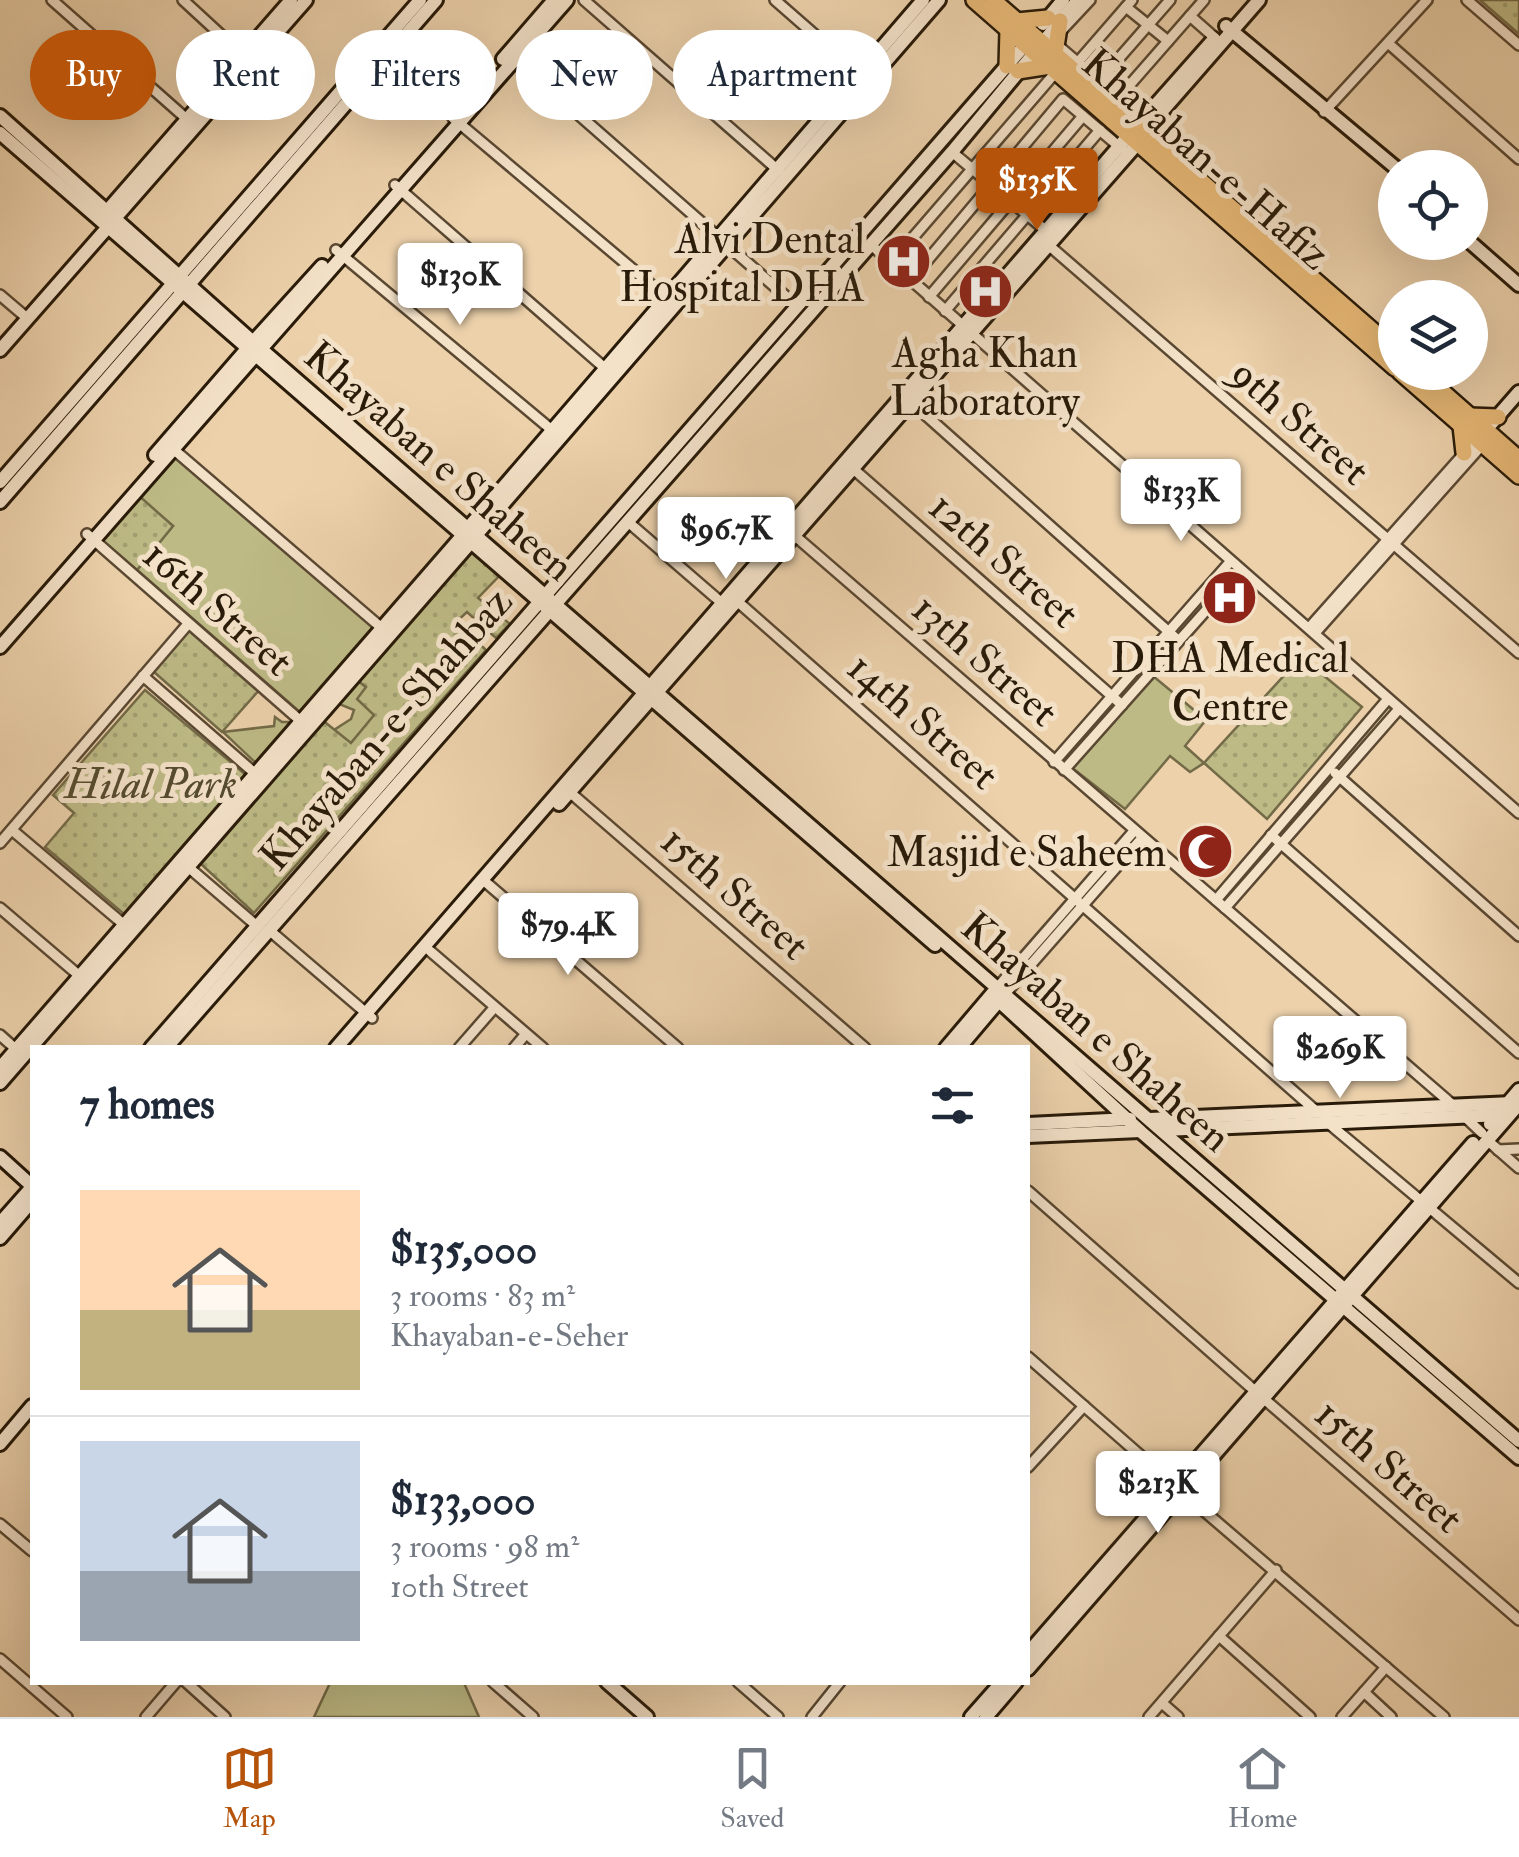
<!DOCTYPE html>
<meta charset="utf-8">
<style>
body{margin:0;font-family:"IM FELL Double Pica",serif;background:#f2f2f3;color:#1f2937;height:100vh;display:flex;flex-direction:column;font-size:38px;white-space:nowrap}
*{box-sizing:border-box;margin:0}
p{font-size:32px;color:#747a83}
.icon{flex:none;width:55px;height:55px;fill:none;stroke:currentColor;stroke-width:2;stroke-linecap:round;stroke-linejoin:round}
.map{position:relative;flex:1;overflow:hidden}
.sheet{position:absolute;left:30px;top:1045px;width:1000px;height:640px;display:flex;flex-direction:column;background:#fff;border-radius:0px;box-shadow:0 10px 40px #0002}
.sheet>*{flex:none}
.banner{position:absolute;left:30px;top:30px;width:1000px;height:90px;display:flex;gap:20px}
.tools{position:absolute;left:1378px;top:150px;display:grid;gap:20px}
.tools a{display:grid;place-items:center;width:110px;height:110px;border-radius:50%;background:#fff;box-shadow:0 10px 40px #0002;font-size:50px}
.price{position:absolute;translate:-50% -85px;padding:0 22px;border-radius:10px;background:#fff;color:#222;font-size:32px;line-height:65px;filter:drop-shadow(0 2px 5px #0008)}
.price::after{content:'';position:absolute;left:50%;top:60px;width:30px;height:22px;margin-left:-15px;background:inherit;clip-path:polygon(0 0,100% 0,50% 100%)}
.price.on{background:#b45309;color:#fff}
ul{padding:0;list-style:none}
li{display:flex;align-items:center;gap:30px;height:250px;padding:0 50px}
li+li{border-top:2px solid #e0e1e3}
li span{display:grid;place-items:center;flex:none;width:280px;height:200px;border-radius:0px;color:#555}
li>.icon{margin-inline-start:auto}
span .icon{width:120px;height:120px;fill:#fffc;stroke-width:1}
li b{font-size:42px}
h2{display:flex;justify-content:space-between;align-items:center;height:120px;padding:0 50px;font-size:42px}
.chip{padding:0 35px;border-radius:45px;background:#fff;box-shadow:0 10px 40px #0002;font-size:35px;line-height:90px}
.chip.on{background:#b45309;color:#fff}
.menu{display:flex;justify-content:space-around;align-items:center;height:140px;border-top:2px solid #e0e1e3;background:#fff;font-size:28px;color:#747a83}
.menu a{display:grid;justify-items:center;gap:5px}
.menu .on{color:#b45309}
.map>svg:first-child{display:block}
.grass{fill:#bdba85;stroke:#736a47;stroke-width:2.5}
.park{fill:url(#park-dots);stroke:#736a47;stroke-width:2.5}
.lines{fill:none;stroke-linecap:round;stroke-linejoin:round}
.street-casing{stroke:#5a4832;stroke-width:14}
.secondary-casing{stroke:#291b09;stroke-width:18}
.primary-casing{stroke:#291b09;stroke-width:20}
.street{stroke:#f3e1c8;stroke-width:9}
.secondary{stroke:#f3e1c8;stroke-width:12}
.primary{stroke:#e6b876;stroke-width:15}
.labels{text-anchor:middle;stroke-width:10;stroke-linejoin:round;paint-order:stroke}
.street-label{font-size:42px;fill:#291b09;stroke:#f3e1c8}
.poi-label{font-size:42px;fill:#291b09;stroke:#f3e1c8;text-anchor:end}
.park-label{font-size:42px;font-style:italic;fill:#554b2e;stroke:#f3e1c8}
</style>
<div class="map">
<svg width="1519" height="1717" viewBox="0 0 1519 1717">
<defs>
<pattern id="park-dots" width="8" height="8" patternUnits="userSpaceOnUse" patternTransform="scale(2.5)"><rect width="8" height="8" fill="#bdba85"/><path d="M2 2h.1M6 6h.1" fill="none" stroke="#a29f72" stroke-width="1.8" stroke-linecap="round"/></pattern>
</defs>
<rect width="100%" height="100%" fill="#ecd1ab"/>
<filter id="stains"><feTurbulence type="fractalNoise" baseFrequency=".002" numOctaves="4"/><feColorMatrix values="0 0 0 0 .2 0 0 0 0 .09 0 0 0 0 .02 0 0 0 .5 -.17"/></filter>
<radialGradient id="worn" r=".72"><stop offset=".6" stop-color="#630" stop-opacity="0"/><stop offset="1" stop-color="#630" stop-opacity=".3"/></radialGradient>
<g class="grass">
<path d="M173 453 379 629 301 713 137 570 173 526 136 495Z"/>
<path d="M1153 676 1206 720 1185 746 1204 763 1190 772 1170 756 1125 809 1071 767Z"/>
<path d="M357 680 366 687 375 715 350 744 334 730 351 719 354 710 339 704V696Z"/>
<path d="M275 717 282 722H299L259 766 223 732 274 726Z"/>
<path d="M330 1683H464L479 1717H314Z"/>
</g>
<g class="park">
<path d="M1480 0H1519V34Z"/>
<path d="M137 494 173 526 137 570 99 539Z"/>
<path d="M472 545 502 573 478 598 510 624 496 638 467 612 456 622 486 650 254 913 201 864 202 859 321 719 351 743 374 715 357 699 366 687 357 680Z"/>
<path d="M189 628 260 689 222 732 153 671Z"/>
<path d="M1301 657 1362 707 1267 819 1204 763Z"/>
<path d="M145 690 246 775 124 914 45 847 74 813 53 795Z"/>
</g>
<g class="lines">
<defs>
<g id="street">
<path d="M52 0 189 121"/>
<path d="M183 0 247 59"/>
<path d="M584 0 779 171"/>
<path d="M775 0 863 77"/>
<path d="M1467 0 1519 45"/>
<path d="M1126 7 1168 41"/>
<path d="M1190 16 1215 38"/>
<path d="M1061 31 1090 0"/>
<path d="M1388 43 1519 159"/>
<path d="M1056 44 1145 120"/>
<path d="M514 58 798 307"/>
<path d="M1079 61 1132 0"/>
<path d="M1100 80 1170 0"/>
<path d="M1120 96 1204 0"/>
<path d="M1324 112 1427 0"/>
<path d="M453 118 668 299"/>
<path d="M952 152 1049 233"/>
<path d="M395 185 607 370"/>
<path d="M1045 242 1519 653"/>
<path d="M870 244 1519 813"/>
<path d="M336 250 553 431"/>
<path d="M891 263 1056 72"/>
<path d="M910 281 1063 99 1122 149"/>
<path d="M0 295 27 318"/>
<path d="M929 297 1083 116"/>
<path d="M945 311 1100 130"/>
<path d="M911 402 1178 640"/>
<path d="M172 448 384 630"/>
<path d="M850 466 1122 705"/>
<path d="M627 521 723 604"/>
<path d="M87 534 303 723"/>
<path d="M794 535 1454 1106"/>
<path d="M737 601 1316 1111"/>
<path d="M1309 628 1477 439"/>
<path d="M1315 633 1483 444"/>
<path d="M143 676 258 776"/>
<path d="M1054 762 1230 562"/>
<path d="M1064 770 1241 571"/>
<path d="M1335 773 1519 936"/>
<path d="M565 788 865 1048"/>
<path d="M12 830 128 928"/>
<path d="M1271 835 1519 1053"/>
<path d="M0 843 188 624"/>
<path d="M187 866 257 926"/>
<path d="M482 879 678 1048"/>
<path d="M1216 900 1388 699"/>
<path d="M0 908 82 978"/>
<path d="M1225 908 1399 709"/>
<path d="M269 930 372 1018"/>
<path d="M430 951 543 1048"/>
<path d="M997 988 1134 831"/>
<path d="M1004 995 1142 838"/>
<path d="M0 1035 18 1051"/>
<path d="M459 1048 494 1008"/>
<path d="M514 1048 525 1035"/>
<path d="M1465 1117 1482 1133"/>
<path d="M1327 1122 1519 1283"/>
<path d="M1487 1140 1519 1168"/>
<path d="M1498 1150 1519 1149"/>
<path d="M1028 1191 1255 1391"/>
<path d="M1028 1357 1174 1485"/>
<path d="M1263 1398 1519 1620"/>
<path d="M1028 1467 1084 1406"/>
<path d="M1182 1492 1444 1717"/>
<path d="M0 1524 32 1551"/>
<path d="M1219 1636 1310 1717"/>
<path d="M0 1659 67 1717"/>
<path d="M186 1682 225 1717"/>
<path d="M493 1682 533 1717"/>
<path d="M738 1682 778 1717"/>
<path d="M1364 1692 1391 1717"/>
<path d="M1162 1703 1178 1717"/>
<path d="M146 1717 176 1682"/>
<path d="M812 1717 840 1682"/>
<path d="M1149 1717 1276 1570"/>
<path d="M1342 1717 1386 1667"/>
</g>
<g id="secondary">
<path d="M1043 24 1063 0"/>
<path d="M1226 26 1396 168"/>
<path d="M503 59 554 0"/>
<path d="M0 116 261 349 1519 1441"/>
<path d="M1136 127 1214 39"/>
<path d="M0 133 935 945"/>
<path d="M1143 133 1259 0"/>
<path d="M108 210 291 0"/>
<path d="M116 217 306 0"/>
<path d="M1470 242 1519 285"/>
<path d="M253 342 322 266"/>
<path d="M261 349 567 0"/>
<path d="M0 350 108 227"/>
<path d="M1491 424 1519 392"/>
<path d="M155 455 246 350"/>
<path d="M0 482 420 0"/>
<path d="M0 502 436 0"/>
<path d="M469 527 923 0"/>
<path d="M477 534 939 0"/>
<path d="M0 647 254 357"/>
<path d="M559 804 1137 144"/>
<path d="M999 1001 1140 1131 1519 1458"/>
<path d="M151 1048 1030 39"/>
<path d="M166 1048 952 152 1078 0"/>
<path d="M336 1048 1129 135"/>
<path d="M946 1048 997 988"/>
<path d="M959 1048 1003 996"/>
<path d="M0 1068 463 535"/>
<path d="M0 1083 471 542"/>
<path d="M1150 1119 1513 1103"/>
<path d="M1028 1124 1130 1119"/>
<path d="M1490 1124 1519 1090"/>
<path d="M1163 1130 1502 1115"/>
<path d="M1028 1136 1140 1131"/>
<path d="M0 1157 32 1186"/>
<path d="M0 1223 32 1187"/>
<path d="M0 1238 32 1201"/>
<path d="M0 1444 32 1406"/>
<path d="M1028 1653 1473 1143"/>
<path d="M1028 1669 1519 1104"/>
<path d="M607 1682 647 1717"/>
<path d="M971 1717 1002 1682"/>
<path d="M986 1717 1016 1682"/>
</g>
<g id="primary">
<path d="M974 0 1395 368"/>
<path d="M993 0 1395 350"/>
<path d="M1017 21 1048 18"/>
<path d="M1055 53 1060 21"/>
<path d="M1007 66 1008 30"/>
<path d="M1018 71 1050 66"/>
<path d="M1400 372 1519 476"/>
<path d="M1420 372 1519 459"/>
<path d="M1470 416 1498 417"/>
<path d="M1461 426 1464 453"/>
</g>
</defs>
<use href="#street" class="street-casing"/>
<use href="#secondary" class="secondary-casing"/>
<use href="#primary" class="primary-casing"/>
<use href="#street" class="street"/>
<use href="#secondary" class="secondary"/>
<use href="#primary" class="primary"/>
</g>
<defs>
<symbol id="hospital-disc" viewBox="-11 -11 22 22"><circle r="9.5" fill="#8f2418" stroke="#f3e1c8"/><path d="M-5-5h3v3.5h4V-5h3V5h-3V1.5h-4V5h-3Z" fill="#fff"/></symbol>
<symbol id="mosque-disc" viewBox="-11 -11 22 22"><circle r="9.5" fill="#8f2418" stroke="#f3e1c8"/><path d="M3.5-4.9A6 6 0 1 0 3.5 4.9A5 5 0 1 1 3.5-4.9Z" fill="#fff"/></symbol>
</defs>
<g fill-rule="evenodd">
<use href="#hospital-disc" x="872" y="230" width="63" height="63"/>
<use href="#hospital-disc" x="954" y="260" width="63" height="63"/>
<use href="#hospital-disc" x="1198" y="566" width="63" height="63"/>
<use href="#mosque-disc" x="1174" y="820" width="63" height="63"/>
</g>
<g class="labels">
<g class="street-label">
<text transform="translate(1207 158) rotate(41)" y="15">Khayaban-e-Hafiz</text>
<text transform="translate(1301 421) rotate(41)" y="15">9th Street</text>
<text transform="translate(440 460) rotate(41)" y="15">Khayaban e Shaheen</text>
<text transform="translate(1005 559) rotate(41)" y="15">12th Street</text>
<text transform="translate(219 607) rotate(41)" y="15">16th Street</text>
<text transform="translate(986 659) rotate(41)" y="15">13th Street</text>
<text transform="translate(924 720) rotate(41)" y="15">14th Street</text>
<text transform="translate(385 728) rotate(-49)" y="15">Khayaban-e-Shahbaz</text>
<text transform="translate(736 892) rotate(41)" y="15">15th Street</text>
<text transform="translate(1097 1031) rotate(41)" y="15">Khayaban e Shaheen</text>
<text transform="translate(1390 1465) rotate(41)" y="15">15th Street</text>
</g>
<g class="poi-label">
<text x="865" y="253">Alvi Dental<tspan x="865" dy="48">Hospital DHA</tspan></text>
<text x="985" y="367" text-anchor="middle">Agha Khan<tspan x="985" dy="48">Laboratory</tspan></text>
<text x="1230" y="672" text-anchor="middle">DHA Medical<tspan x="1230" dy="48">Centre</tspan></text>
<text x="1166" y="866">Masjid e Saheem</text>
</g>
<g class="park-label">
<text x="151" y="798">Hilal Park</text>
</g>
</g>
<rect width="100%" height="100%" filter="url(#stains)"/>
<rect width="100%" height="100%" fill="url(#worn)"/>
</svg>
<div class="tools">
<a><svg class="icon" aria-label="locate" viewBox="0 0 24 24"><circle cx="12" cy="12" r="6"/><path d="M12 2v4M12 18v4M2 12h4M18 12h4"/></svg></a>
<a><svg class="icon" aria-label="layers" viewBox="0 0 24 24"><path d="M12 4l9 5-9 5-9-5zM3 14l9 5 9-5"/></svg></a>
</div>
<b class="price on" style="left:1037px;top:233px">$135K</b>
<b class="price" style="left:460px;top:328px">$130K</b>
<b class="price" style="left:1181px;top:544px">$133K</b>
<b class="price" style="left:726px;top:582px">$96.7K</b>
<b class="price" style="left:568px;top:978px">$79.4K</b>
<b class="price" style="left:1340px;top:1101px">$269K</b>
<b class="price" style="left:1158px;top:1536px">$213K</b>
<div class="banner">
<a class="chip on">Buy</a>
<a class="chip">Rent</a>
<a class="chip">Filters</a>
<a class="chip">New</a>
<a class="chip">Apartment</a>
</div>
<section class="sheet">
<h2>7 homes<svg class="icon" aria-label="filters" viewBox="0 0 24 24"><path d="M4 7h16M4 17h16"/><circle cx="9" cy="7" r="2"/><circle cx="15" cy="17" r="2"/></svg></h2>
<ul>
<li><span style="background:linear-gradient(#ffd9b3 60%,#c2b280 0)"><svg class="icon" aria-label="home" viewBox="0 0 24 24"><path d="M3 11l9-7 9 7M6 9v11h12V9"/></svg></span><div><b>$135,000</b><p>3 rooms · 83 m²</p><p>Khayaban-e-Seher</p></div></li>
<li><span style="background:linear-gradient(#c9d6e8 65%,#9aa5b1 0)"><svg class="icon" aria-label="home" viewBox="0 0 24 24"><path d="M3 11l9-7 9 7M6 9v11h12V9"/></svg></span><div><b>$133,000</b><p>3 rooms · 98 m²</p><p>10th Street</p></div></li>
</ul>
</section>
</div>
<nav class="menu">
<a class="on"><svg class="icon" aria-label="map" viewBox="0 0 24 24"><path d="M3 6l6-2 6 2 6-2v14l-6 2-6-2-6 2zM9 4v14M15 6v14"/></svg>Map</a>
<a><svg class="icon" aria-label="saved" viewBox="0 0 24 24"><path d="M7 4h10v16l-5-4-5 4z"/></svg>Saved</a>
<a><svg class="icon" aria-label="home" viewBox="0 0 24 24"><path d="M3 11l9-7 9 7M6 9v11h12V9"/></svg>Home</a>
</nav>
